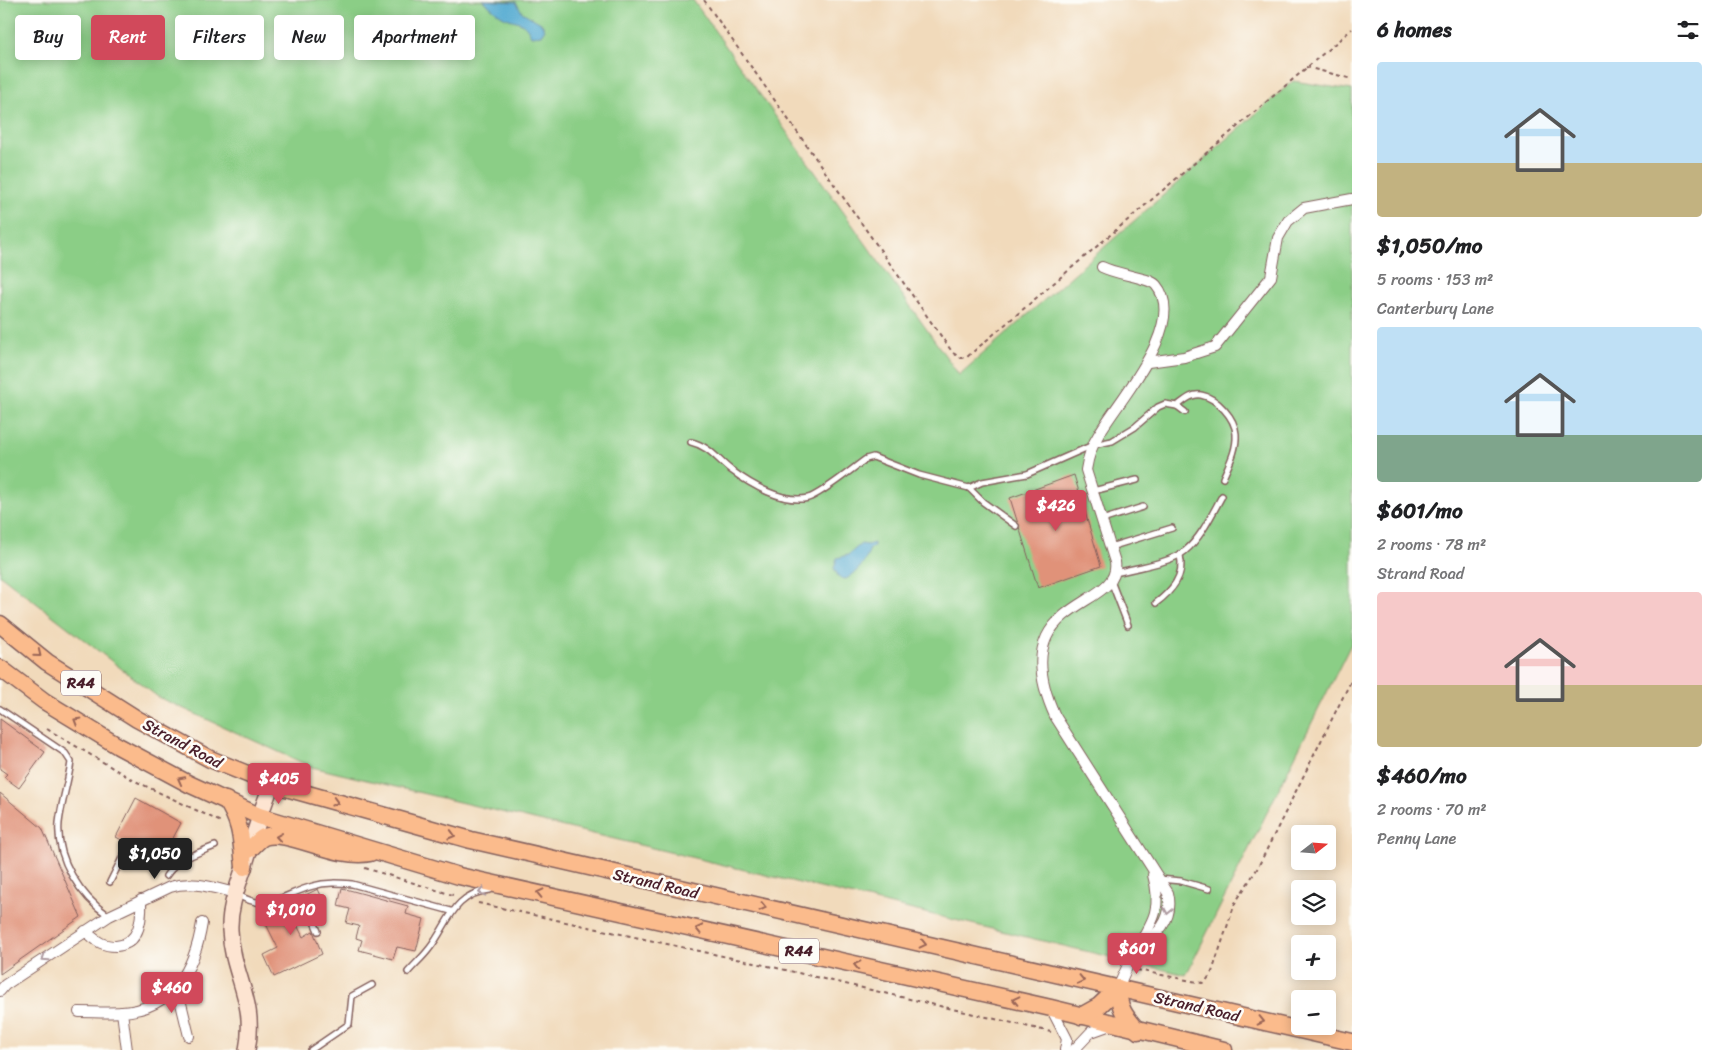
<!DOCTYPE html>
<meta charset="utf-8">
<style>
body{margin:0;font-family:Sriracha,sans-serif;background:#f2f2f2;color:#202124;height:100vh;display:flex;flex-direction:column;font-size:19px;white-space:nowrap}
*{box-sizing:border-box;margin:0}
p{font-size:16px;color:#757577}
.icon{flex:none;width:28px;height:28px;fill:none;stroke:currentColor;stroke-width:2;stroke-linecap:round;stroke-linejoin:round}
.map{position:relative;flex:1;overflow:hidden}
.drawer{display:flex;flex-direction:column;background:#fff;width:375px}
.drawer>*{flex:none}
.hud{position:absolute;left:15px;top:15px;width:475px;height:45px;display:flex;gap:10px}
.needle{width:32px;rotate:73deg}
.fabs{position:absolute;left:1291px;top:825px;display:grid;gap:10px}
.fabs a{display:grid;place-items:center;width:45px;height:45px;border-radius:5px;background:#fff;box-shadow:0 2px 12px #0003;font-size:25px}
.price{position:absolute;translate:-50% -42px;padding:0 11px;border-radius:5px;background:#d1495b;color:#fff;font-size:16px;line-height:32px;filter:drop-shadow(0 1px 2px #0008)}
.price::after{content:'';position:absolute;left:50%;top:30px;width:15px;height:11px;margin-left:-8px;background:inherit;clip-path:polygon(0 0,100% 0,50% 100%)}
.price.on{background:#222;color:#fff}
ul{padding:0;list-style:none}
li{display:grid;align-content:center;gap:10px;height:265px;padding:0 25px}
li span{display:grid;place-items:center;height:155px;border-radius:5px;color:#555}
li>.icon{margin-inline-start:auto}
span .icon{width:90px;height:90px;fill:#fffc;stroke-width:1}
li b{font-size:21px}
h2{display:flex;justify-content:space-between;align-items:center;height:60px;padding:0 25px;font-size:21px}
.tag{padding:0 18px;border-radius:5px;background:#fff;box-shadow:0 2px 12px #0003;font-size:18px;line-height:45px}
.tag.on{background:#d1495b;color:#fff}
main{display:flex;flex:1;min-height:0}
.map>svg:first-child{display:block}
.green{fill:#8bce86;stroke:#6a7658}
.water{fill:#54abd1;stroke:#4f657e}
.building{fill:#e09279}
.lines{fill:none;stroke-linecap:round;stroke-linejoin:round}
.lane-casing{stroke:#84605d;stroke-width:8}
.street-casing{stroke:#84605d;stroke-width:12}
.secondary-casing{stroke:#84605d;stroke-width:18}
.primary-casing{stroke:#84605d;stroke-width:19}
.path{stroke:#84605d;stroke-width:2;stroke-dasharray:4 4;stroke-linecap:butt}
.lane{stroke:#fff;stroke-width:5}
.street{stroke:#fff;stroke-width:10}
.secondary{stroke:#fde4d1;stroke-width:15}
.primary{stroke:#fbbb8c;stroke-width:16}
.oneway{stroke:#9a6557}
.oneway2{stroke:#ae9aa0}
.labels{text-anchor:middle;stroke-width:5;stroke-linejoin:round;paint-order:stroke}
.shield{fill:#fdfcf7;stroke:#806168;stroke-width:1}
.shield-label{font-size:15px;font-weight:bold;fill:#4a1f2b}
.street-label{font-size:16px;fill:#4a1f2b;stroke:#fdfcf7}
</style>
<main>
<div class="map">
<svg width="1352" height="1050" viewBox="0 0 1352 1050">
<rect width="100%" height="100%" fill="#fdfcf7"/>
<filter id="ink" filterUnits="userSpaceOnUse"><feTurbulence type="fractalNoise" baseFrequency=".02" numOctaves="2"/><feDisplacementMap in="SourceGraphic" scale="10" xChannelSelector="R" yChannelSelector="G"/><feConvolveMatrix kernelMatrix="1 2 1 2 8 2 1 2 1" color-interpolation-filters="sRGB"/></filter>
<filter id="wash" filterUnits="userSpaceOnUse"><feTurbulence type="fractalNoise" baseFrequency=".0096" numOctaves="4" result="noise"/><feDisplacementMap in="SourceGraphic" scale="20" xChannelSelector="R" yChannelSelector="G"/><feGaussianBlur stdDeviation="1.12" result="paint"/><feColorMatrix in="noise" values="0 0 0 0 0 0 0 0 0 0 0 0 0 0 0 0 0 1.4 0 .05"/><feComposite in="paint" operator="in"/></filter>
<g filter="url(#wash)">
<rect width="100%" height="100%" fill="#f1dabb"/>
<path class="green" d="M0 0H693L959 375 1293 81 1352 90V642L1186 975 312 767 158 697 0 575Z"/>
<g class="water">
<path d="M482 0 516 2 522 12 541 23 545 29 541 35 531 36C524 18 515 23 502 16 495 12 489 5 482 0Z"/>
<path d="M874 543V546L870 548C867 561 858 572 846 579L839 578 834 568 837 558 848 555 861 544 867 545Z"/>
</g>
<g id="blocks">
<g class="building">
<path d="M1074 475 1101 566 1038 588 1010 498Z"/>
<path d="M0 719 45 752 19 788 4 777 7 774 0 769Z"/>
<path d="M0 793 42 828 81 917 0 974Z"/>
<path d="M136 798 181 823 161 861 116 837Z"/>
<path d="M342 888 408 906 406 914 424 919 416 951 397 947 393 959 359 950 362 940 356 938 359 926 346 923 350 909 338 906Z"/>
<path d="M318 889 323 900 292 915 303 937 313 931 322 954 274 977 264 955 278 948 262 916Z"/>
</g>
</g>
</g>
<g filter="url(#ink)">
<use href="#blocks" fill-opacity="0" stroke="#84605d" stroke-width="1"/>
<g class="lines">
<defs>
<g id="lane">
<path d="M1177 406C1184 401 1192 393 1201 395 1217 398 1235 418 1236 434 1237 450 1229 464 1223 478"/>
<path d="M691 442C709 446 717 459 731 470 750 484 783 504 808 498 822 494 853 468 866 459L873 457 919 475 969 488 982 482 1027 474 1093 445 1112 441 1135 427 1158 407 1165 404 1177 406 1185 412"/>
<path d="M969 488 983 502 1016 526"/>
<path d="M1093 491 1137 480"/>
<path d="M1102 520 1143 507"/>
<path d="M1110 547 1172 528"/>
<path d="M1115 573C1134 568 1171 563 1185 551 1201 538 1212 514 1222 496"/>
<path d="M1111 581 1128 625"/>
<path d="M1156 603C1172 591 1185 576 1180 555"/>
<path d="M0 709 65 753 71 762C68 783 61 804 59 823 56 859 80 896 109 916"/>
<path d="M166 876C178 858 196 854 215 846"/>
<path d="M1159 879 1181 881 1209 889"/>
<path d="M110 882 123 856"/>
<path d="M238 895C269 913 283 894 313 886 326 882 339 883 352 884L451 911"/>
<path d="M308 908 318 931"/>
<path d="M408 972C415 964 423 957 429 949 449 924 452 894 490 890"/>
<path d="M311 1050 349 1024 352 996 372 985"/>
</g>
<g id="street">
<path d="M1102 267C1115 274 1150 278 1156 285 1189 324 1117 402 1099 434 1092 445 1088 457 1086 470L1115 562C1123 611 1001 596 1055 716L1168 893C1175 921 1155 936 1135 952"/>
<path d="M1148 362 1184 357 1215 347 1271 277 1278 238 1288 221 1304 208 1352 199"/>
<path d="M85 931C90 935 95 940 101 943 105 945 111 946 116 946 140 944 142 919 141 900"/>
<path d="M177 987 189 1036"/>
<path d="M1118 988C1123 976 1128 964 1134 953 1152 923 1163 910 1153 875"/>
<path d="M0 991 5 985 109 916 170 887C192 880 214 888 235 893"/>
<path d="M1051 1008 1067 1039 1065 1050"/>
<path d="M79 1012C93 1012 108 1013 122 1012 173 1009 195 968 202 923"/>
<path d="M122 1012 127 1050"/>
<path d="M1074 1050 1091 1032 1113 1024"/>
</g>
<path id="secondary" d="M247 1050C257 1000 232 976 230 930 229 907 238 886 245 864 253 837 261 810 272 784"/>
<g id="primary">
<path d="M0 624 47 662 137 719 210 759 272 784 471 840 1352 1042"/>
<path d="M0 668 44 701 118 746 189 784 259 816 459 876 1051 1008 1224 1050"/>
<path d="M226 800C242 825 241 839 244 867"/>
<path d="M249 850C254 846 258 840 264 837 287 828 336 860 370 853"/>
<path d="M1118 988C1119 1009 1124 1015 1138 1031"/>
<path d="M1081 1016 1099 1006 1118 988"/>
</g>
</defs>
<use href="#lane" class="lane-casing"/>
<use href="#street" class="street-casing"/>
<use href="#secondary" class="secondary-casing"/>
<use href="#primary" class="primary-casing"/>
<g class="path">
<path d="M704 0 953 353 961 358 967 357 1352 29"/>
<path d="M1306 67 1352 79"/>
<path d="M47 729 133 780 221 822"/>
<path d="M365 868 456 896"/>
<path d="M478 903 764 965 1051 1032"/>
<path d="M1137 970 1202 983 1206 981 1212 972 1235 903 1257 869 1352 679"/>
</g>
<use href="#lane" class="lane"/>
<use href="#street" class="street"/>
<use href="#secondary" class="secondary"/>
<use href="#primary" class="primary"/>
</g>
<defs><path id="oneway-chevron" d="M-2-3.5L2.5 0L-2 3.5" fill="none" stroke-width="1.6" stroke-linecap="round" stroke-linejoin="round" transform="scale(1.25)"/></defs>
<g class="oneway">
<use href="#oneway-chevron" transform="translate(38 654) rotate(39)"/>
<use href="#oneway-chevron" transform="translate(77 721) rotate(-149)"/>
<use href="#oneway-chevron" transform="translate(181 780) rotate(-152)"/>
<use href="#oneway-chevron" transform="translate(335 802) rotate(16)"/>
<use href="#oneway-chevron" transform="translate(452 835) rotate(16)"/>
<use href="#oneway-chevron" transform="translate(279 837) rotate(-172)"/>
<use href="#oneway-chevron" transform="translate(540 893) rotate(-167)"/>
<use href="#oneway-chevron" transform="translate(763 907) rotate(13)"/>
<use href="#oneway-chevron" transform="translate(699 929) rotate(-167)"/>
<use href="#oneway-chevron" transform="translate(923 944) rotate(13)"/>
<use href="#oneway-chevron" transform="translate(857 965) rotate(-167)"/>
<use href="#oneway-chevron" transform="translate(1081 980) rotate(13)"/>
<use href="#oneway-chevron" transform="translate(1016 1000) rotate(-167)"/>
<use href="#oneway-chevron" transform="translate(1261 1021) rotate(13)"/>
</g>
<g class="oneway2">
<use href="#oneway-chevron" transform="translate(482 892) rotate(167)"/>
<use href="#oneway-chevron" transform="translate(1168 911) rotate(101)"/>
<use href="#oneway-chevron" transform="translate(45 958) rotate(146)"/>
</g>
</g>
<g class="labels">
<g class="shield">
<rect x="61" y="670.5" width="40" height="25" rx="4"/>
<rect x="779" y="938.5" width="40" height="25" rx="4"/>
</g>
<g class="shield-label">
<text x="81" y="688">R44</text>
<text x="799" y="956">R44</text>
</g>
<g class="street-label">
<text transform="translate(183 743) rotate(28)" y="6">Strand Road</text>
<text transform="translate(656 883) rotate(13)" y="6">Strand Road</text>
<text transform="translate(1197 1006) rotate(13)" y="6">Strand Road</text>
</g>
</g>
</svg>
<div class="fabs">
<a><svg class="needle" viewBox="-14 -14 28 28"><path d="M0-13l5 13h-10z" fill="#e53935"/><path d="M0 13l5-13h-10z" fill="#757577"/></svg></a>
<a><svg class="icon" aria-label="layers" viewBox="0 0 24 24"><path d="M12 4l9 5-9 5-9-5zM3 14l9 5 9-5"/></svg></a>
<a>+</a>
<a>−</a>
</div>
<b class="price" style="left:1056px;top:532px">$426</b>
<b class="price" style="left:279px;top:805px">$405</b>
<b class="price on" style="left:155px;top:880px">$1,050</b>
<b class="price" style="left:291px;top:936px">$1,010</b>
<b class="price" style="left:1137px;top:975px">$601</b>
<b class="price" style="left:172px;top:1014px">$460</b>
<div class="hud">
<a class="tag">Buy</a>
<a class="tag on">Rent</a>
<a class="tag">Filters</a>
<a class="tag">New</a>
<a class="tag">Apartment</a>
</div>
</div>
<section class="drawer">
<h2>6 homes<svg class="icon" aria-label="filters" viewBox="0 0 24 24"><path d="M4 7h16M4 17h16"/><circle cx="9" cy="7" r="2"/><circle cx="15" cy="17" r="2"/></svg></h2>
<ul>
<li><span style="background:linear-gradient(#bfe0f5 65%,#c2b280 0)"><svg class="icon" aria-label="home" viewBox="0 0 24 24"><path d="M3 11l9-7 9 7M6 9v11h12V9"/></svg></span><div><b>$1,050/mo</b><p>5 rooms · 153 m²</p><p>Canterbury Lane</p></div></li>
<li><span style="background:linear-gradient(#bfe0f5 70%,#7fa58c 0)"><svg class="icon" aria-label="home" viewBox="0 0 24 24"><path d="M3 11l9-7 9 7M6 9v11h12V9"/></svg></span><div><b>$601/mo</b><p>2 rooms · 78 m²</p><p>Strand Road</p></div></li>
<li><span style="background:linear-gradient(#f6c9c9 60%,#c2b280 0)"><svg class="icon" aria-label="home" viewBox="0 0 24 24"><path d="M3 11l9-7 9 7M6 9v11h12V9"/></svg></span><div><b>$460/mo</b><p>2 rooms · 70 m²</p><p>Penny Lane</p></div></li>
</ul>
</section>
</main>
